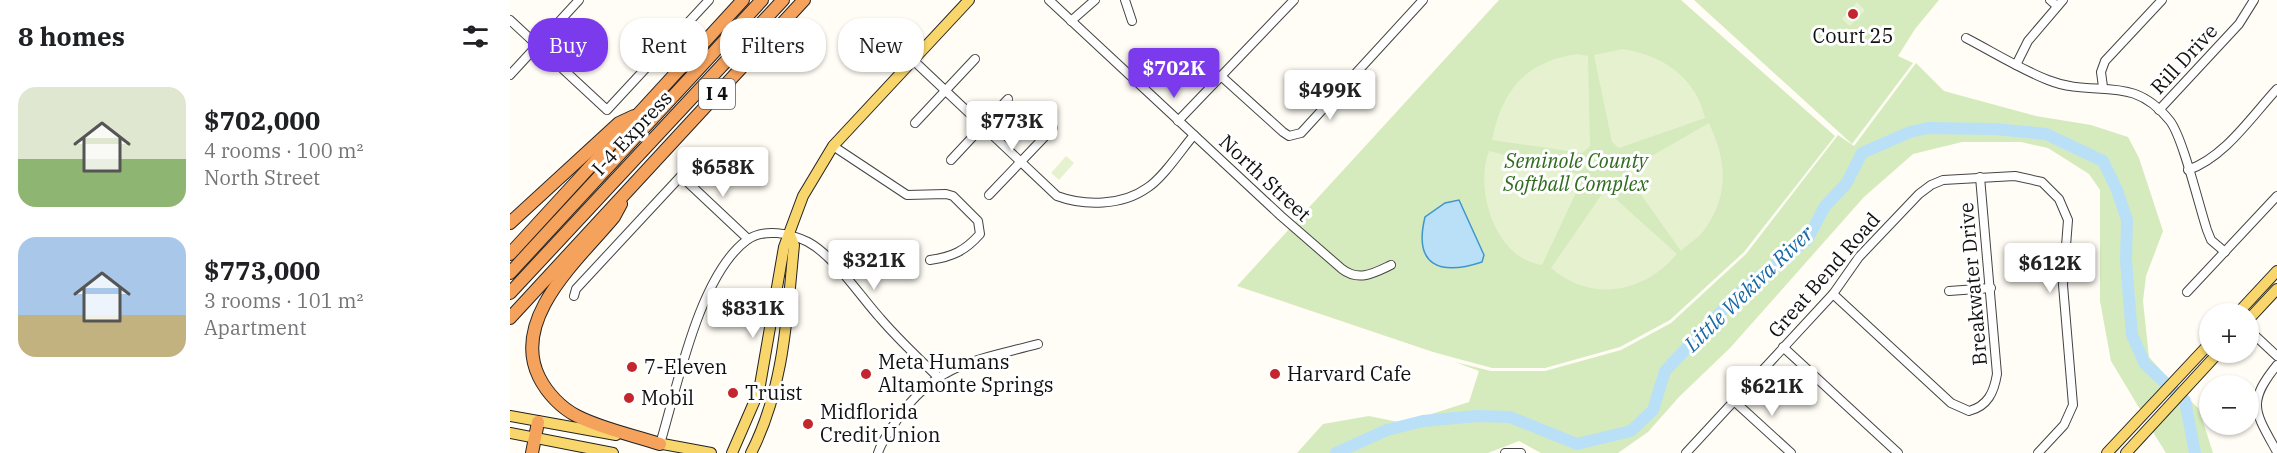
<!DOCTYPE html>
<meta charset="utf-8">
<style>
body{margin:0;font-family:"IBM Plex Serif",serif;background:#f2f2f2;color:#202124;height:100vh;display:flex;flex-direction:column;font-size:22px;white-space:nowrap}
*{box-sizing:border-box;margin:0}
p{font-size:20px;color:#757577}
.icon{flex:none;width:33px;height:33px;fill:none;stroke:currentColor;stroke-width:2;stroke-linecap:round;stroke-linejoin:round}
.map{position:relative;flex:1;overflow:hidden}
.drawer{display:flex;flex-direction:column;background:#fff;width:510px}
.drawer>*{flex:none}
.hud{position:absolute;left:18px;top:18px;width:570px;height:54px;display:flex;gap:12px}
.tools{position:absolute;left:1689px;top:303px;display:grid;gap:12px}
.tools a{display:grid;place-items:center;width:60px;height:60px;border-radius:50%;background:#fff;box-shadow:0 2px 4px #0004;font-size:30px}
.price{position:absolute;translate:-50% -51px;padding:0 14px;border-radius:6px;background:#fff;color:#222;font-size:20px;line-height:39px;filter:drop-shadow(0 2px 3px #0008)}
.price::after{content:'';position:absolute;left:50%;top:36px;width:18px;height:14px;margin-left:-9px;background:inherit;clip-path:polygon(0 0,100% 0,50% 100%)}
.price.on{background:#7c3aed;color:#fff}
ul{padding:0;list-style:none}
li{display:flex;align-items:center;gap:18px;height:150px;padding:0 18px}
li span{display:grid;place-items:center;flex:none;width:168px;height:120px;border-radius:18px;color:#555}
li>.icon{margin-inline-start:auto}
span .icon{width:72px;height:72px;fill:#fffc;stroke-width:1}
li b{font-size:26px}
h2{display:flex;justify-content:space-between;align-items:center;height:72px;padding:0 18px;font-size:26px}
.chip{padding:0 21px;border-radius:24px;background:#fff;box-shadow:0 2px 4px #0004;font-size:21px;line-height:54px}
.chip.on{background:#7c3aed;color:#fff}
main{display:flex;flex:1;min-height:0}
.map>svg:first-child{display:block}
.green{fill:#d5ebbd}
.pitch{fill:#e6f2cf}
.water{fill:#b9e0f7;stroke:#3f96cf;stroke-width:1.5}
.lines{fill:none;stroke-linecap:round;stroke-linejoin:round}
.river{stroke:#b9e0f7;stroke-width:12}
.minor-casing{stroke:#444;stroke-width:10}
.major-casing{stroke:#222;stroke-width:12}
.highway-casing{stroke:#222;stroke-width:14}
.minor{stroke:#fff;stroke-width:8}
.major{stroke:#f9d66b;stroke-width:10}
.highway{stroke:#f5a25d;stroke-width:12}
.poi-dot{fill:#c4262e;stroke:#fff;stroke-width:2}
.labels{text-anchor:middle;stroke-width:6;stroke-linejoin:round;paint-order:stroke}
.shield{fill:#fff;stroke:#585858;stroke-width:1.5}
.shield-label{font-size:18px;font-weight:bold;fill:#111}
.poi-label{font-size:20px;fill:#111;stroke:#fff;text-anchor:start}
.street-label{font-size:20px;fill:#111;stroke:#fff}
.park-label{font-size:20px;font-style:italic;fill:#2f6b1f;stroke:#fff}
.water-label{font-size:21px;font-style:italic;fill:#1768a6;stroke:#fff}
</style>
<main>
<section class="drawer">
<h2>8 homes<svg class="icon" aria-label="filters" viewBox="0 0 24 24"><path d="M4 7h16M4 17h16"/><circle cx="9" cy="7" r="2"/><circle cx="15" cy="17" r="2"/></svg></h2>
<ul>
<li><span style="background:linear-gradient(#dfe7d0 60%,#8fb573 0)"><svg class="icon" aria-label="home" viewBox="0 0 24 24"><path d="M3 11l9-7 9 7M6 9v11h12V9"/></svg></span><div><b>$702,000</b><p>4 rooms · 100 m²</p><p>North Street</p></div></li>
<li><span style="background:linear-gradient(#a9c7e8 65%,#c2b280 0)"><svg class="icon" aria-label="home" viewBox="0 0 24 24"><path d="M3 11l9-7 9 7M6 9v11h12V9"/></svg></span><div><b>$773,000</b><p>3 rooms · 101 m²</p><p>Apartment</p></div></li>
</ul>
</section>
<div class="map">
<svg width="1767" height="453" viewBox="0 0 1767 453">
<rect width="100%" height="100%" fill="#fffdf5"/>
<g class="green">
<path d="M989 0H1171L1325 136 1234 252 1160 320 1110 347 1035 368H982L923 352 727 286Z"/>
<path d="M1184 0H1429L1405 29 1388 56 1403 63 1342 144Z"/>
<path d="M1406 63 1434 91 1526 116 1581 125 1618 137 1629 158 1653 231 1636 276 1633 301 1639 357 1660 380 1631 411 1601 361 1590 301V190L1579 174 1538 148 1511 142H1452L1403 154 1354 197 1220 348 1169 397 1138 432 1108 453H1031L1009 441 978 453H787L813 424 859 416 893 423 959 402 969 371 945 362 981 371H1035L1111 350 1161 323 1236 254 1328 135 1344 146Z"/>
<path d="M1674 394 1689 409 1703 453H1656L1641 429Z"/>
</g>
<g class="pitch">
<path d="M1347 2 1355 10 1340 26 1332 19Z"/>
<path d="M1113 49C1154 56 1185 77 1195 118L1109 148 1102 142 1084 55Z"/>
<path d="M1068 54 1078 56 1080 146 1072 153 982 140C992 90 1016 61 1068 54Z"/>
<path d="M1199 123C1216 160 1220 193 1195 229 1190 237 1178 244 1171 251L1117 175 1119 169Z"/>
<path d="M979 151 1068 174 1071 182 1032 265C985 259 964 189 979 151Z"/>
<path d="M556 156 564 163 549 180 541 173Z"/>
<path d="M1099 193 1167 254C1134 293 1082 303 1041 268L1092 194Z"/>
</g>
<path class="water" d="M949 200 974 255 972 262C930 276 903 266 915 217L935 203Z"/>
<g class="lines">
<path class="river" d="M826 453 877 430 913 421 967 416 1000 417 1067 444 1121 431 1143 410 1155 371 1231 291 1297 240 1315 206 1336 184 1352 153 1400 132 1418 128 1485 129 1536 134 1593 161 1607 190 1617 220 1616 261 1622 335 1635 364 1675 401 1685 453"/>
<defs>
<g id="minor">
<path d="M539 0 771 216 832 269C849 282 864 273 881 265"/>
<path d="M615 0 622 21"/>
<path d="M1540 0 1547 6"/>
<path d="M0 20 97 110 199 0"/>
<path d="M561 21 585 0"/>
<path d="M1456 38C1483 52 1510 69 1538 80 1585 99 1621 72 1660 121 1673 138 1689 206 1697 230L1701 240 1715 252"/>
<path d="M403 60 547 196C574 206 612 206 637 188 653 178 671 150 684 135"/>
<path d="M1506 65 1518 41 1553 0"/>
<path d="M0 75 69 0"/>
<path d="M711 76 773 132 779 136 791 133 913 0"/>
<path d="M1593 87 1591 72 1595 61 1652 0"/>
<path d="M1649 110 1729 24 1744 0"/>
<path d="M668 121 784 0"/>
<path d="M405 123 465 59"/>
<path d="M323 146 397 195 436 194 443 196 468 221 470 234C455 251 442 257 420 260"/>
<path d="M441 160 498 99"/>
<path d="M1678 170C1715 157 1741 117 1767 89"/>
<path d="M479 195 543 128"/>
<path d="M1439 291 1481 288"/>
<path d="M1677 292 1767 196"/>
<path d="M1323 294 1441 403 1459 411C1478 406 1484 392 1487 374L1470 177"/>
<path d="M64 296 66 289 171 176 238 239"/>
<path d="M1738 329 1767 356"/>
<path d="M1273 347 1388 453"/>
<path d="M1767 365C1736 403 1745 412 1767 452"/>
<path d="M1224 401 1281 453"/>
<path d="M150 444C167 388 189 275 237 240 254 228 280 233 298 242 324 256 350 296 370 318 388 339 408 358 428 377"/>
<path d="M368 453C372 440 381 429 389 417 427 363 468 360 528 344"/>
<path d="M995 453H1011"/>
<path d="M1176 453 1323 294 1349 257 1409 194 1421 185 1433 180 1505 176 1532 182 1549 199 1558 220 1553 285 1563 405 1554 425 1528 453"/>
</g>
<g id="major">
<path d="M1727 314 1767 271"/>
<path d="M1738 320 1767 289"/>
<path d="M0 416 106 435"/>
<path d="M0 433 103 453"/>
<path d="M142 442 201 453"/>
<path d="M222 453 249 391 274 247 293 196 323 146 459 0"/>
<path d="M241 453C274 389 277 316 284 245L280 235"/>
<path d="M1597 453 1700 343"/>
<path d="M1616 453 1709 352"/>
</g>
<g id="highway">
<path d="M111 204 104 217C70 258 0 318 29 377 37 393 51 408 67 416 92 429 123 435 150 444"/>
<path d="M0 223 109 123 124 116"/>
<path d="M0 254 233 0"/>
<path d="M0 273 252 0"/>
<path d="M0 293 273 0"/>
<path d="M0 318 294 0"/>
<path d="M22 453 28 422"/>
</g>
</defs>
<use href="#minor" class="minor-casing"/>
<use href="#major" class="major-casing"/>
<use href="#highway" class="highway-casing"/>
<use href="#minor" class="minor"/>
<use href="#major" class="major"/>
<use href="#highway" class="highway"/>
</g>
<g class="poi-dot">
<circle cx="1343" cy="14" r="6"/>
<circle cx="122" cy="367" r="6"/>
<circle cx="356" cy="374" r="6"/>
<circle cx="765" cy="374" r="6"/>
<circle cx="223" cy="393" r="6"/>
<circle cx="119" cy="398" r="6"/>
<circle cx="298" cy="424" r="6"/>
</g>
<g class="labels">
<rect class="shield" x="189" y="79" width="36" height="30" rx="4.5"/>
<g class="shield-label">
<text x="207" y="100">I 4</text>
</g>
<g class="poi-label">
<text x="1343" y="43" text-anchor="middle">Court 25</text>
<text x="368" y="369">Meta Humans<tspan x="368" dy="23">Altamonte Springs</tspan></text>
<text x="134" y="374">7-Eleven</text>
<text x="777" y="381">Harvard Cafe</text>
<text x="235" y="400">Truist</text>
<text x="131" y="405">Mobil</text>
<text x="310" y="419">Midflorida<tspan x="310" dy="23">Credit Union</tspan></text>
</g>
<g class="street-label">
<text transform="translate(1674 59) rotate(-47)" y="7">Rill Drive</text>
<text transform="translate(122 133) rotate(-47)" y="7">I-4 Express</text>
<text transform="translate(755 178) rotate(43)" y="7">North Street</text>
<text transform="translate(1314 275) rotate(-49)" y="7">Great Bend Road</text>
<text transform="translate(1463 284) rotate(-95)" y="7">Breakwater Drive</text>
</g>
<g class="park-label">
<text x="1066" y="168">Seminole County<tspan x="1066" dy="23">Softball Complex</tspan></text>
</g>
<g class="water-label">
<text transform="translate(1239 289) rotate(-44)" y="7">Little Wekiva River</text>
</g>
</g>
</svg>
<div class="tools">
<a>+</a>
<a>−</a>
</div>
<b class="price on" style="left:664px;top:99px">$702K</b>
<b class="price" style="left:820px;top:121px">$499K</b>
<b class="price" style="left:502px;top:152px">$773K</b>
<b class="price" style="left:213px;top:198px">$658K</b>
<b class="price" style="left:364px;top:291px">$321K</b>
<b class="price" style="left:1540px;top:294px">$612K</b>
<b class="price" style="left:243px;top:339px">$831K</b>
<b class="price" style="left:1262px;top:417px">$621K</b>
<div class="hud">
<a class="chip on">Buy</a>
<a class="chip">Rent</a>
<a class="chip">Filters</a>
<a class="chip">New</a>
</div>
</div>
</main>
